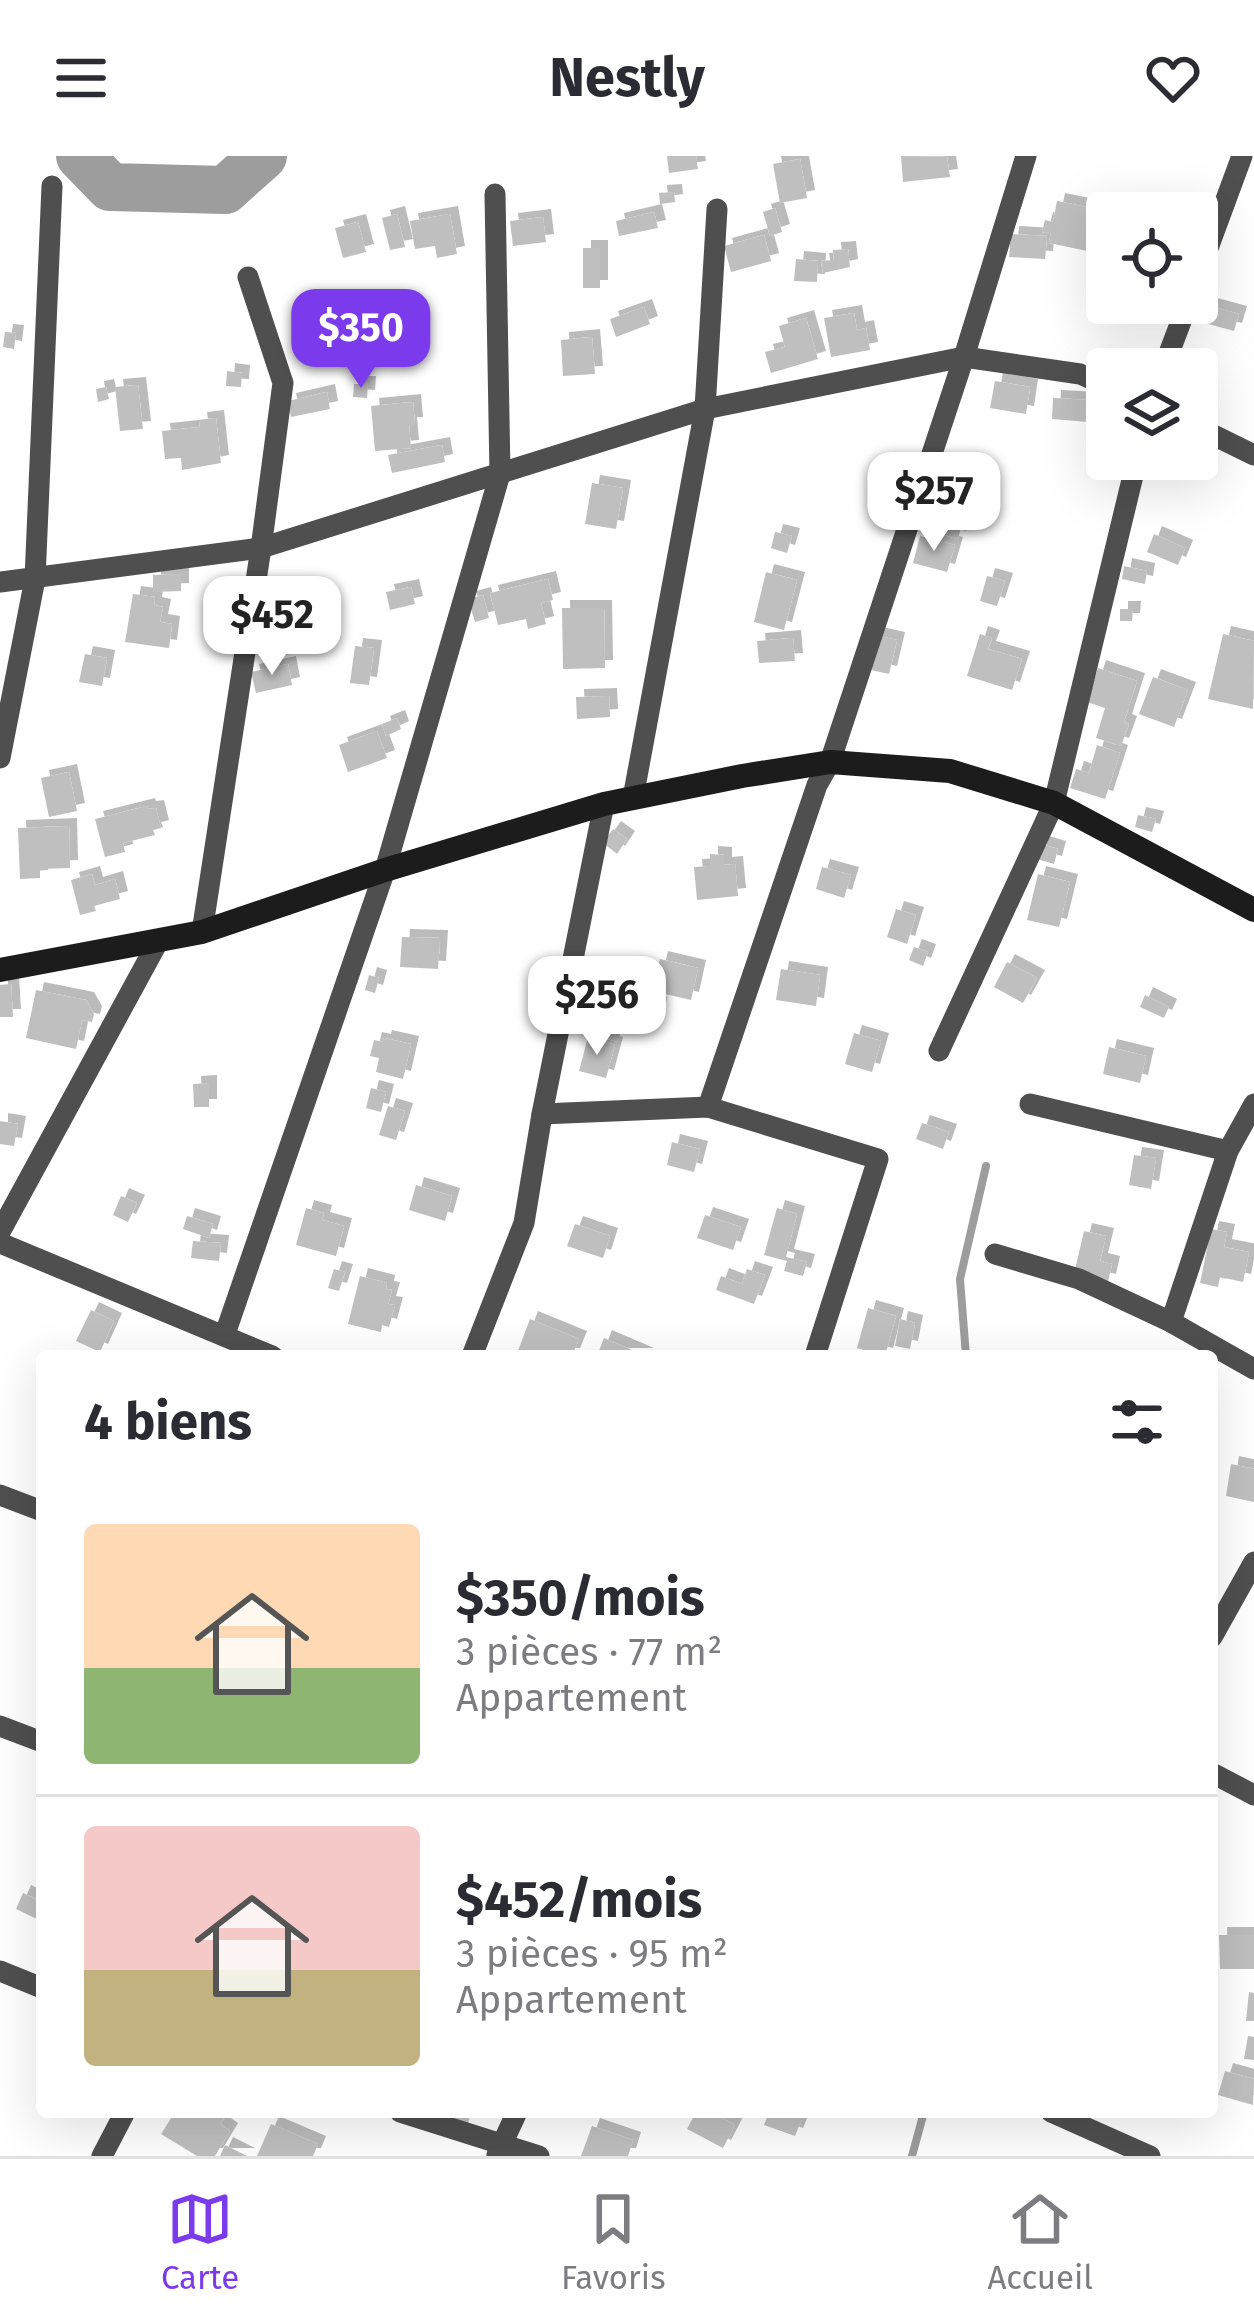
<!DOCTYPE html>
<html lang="fr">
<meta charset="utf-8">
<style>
body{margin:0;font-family:"Fira Sans",sans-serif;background:#f7f7f7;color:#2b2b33;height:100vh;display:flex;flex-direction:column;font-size:45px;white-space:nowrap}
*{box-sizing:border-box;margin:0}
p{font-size:39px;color:#7c7c81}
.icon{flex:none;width:66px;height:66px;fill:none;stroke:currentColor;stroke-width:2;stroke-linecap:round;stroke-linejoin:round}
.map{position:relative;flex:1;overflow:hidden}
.side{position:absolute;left:36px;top:1194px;width:1182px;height:768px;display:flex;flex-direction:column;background:#fff;border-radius:12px;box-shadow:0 12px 48px #0002}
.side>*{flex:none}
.fabs{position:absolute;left:1086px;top:36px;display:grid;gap:24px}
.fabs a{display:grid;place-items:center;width:132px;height:132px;border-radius:12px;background:#fff;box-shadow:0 12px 48px #0002;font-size:60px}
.price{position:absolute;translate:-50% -102px;padding:0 27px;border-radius:24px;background:#fff;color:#222;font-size:39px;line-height:78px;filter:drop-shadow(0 3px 6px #0008)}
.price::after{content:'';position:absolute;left:50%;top:72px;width:36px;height:27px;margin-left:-18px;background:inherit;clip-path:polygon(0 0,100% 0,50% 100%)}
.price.on{background:#7c3aed;color:#fff}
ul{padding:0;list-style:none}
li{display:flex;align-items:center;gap:36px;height:300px;padding:0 48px}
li+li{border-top:3px solid #e1e1e2}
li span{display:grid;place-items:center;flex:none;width:336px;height:240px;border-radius:12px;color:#555}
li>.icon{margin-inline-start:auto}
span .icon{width:144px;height:144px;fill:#fffc;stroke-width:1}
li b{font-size:51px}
h2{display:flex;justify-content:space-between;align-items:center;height:144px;padding:0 48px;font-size:51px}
header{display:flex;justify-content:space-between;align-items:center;height:156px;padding:0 48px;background:#fff;font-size:54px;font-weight:700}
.tabs{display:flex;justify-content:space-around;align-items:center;height:168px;border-top:3px solid #e1e1e2;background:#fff;font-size:33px;color:#7c7c81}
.tabs a{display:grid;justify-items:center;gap:6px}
.tabs .on{color:#7c3aed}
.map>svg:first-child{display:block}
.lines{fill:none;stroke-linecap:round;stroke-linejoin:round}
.stream{stroke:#9d9d9d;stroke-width:8}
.river{stroke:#9d9d9d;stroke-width:48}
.building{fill:#bfbfbf;filter:url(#shadow)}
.street{stroke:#4f4f4f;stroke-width:21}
.secondary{stroke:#1c1c1c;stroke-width:24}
</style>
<header><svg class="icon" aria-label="menu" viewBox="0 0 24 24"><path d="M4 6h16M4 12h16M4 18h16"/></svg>Nestly<svg class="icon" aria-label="heart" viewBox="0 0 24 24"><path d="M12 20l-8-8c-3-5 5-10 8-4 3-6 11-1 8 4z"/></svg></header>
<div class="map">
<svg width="1254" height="2000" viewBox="0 0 1254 2000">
<defs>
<filter id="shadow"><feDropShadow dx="8" dy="-8" stdDeviation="0" flood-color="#0004"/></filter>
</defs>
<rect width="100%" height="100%" fill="#fff"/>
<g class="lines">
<g class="stream">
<path d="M966 1200 960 1123 986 1010"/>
<path d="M912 2000 924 1956"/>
</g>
<path class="river" d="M80 0 110 31 225 34 263 0"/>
</g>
<g class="building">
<path d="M667 0H696L698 13 669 17Z"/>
<path d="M901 0 947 1 950 21 903 26Z"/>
<path d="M800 3 807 42 780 47 773 8Z"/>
<path d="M674 36 675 46 660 48 659 37Z"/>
<path d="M1057 45 1101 54 1099 63 1107 65 1103 92 1094 90 1092 96 1049 87 1051 77 1042 76 1045 64 1053 66Z"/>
<path d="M775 52 782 76 770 80 763 56Z"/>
<path d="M654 56 658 72 619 80 616 65Z"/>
<path d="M397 58 405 91 390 94 382 62Z"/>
<path d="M450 58 457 98 437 102 435 90 415 93 410 65Z"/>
<path d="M543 61 546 86 513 90 510 65Z"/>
<path d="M358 66 366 96 343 102 335 72Z"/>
<path d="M1011 78 1047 80 1045 103 1009 101Z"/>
<path d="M764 79 771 105 731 116 724 90Z"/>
<rect x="583" y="92" width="17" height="40"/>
<path d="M848 93 850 111 823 117 821 105 834 104 833 94Z"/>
<path d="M796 103 818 105 817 126 794 125Z"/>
<path d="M1206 149 1239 158 1234 175 1201 166Z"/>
<path d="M644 151 650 168 616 181 610 163Z"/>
<path d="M854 157 857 174 866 172 870 194 831 201 824 162Z"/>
<path d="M806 162 818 203 771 217 765 196 785 191 779 170Z"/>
<path d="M5 176 16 177 14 193 3 191Z"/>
<path d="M592 181 595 218 563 220 561 184Z"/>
<path d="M227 215 242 217 241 231 226 230Z"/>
<path d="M995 225 1030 231 1026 258 990 252Z"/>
<path d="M354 228H368L367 242 353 241Z"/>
<path d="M138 229 143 273 120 275 115 231Z"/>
<path d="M106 231 109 243 98 246 96 233Z"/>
<path d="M327 236 330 253 291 261 288 245Z"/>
<path d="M1053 242 1090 244 1088 266 1052 263Z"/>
<path d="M413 246 415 269H409L411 292 375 295 371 250Z"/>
<path d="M216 262 221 307 182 314 181 302 165 303 162 275 200 271 199 264Z"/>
<path d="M442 289 445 306 392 317 388 299Z"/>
<path d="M592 327 623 332 616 373 585 368Z"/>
<path d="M930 346 965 355 958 383 922 373Z"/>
<path d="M775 376 792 380 787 397 771 392Z"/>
<path d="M1154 378 1185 392 1178 409 1147 396Z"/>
<path d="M920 380 955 389 947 416 913 407Z"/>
<path d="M1124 410 1147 415 1145 428 1122 423Z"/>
<path d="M766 416 797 424 784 474 754 466Z"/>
<path d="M181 418V435L153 436V419Z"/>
<path d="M987 420 1005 425 997 450 980 445Z"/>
<path d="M548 423 553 444 541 447 546 468 528 473 526 463 498 469 490 437Z"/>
<path d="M411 431 415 448 390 454 386 436Z"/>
<path d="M133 438 155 441 154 449 163 451 160 466 172 468 169 492 125 486Z"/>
<path d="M483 439 489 462 475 466 468 443Z"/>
<path d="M562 452H604L605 512 563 513Z"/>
<path d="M1120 453H1133L1132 465H1120Z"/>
<path d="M870 478 897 484 889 518 862 512Z"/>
<path d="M980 478 992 482 988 493 1022 503 1012 534 967 520Z"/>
<path d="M1223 478 1254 485 1253 553 1208 543Z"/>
<path d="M793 482 795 505 759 507 757 485Z"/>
<path d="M355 490 374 492 369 529 350 527Z"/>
<path d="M85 498 107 502 102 530 79 526Z"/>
<path d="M288 508 292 529 256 537 251 516Z"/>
<path d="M1098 512 1137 525 1124 566 1129 568 1121 590 1096 582 1105 552 1087 546Z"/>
<path d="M1153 521 1188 534 1174 571 1139 558Z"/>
<path d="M609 540 610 561 577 563 576 541Z"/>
<path d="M397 562 401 573 386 580 382 568Z"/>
<path d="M377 575 387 602 348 616 339 589Z"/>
<path d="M1097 589 1120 597 1105 643 1070 632 1076 613 1089 617Z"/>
<path d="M69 616 77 655 49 661 41 622Z"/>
<path d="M147 650 148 653 156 652 161 672 153 674 155 679 123 687 125 696 105 701 95 663Z"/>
<path d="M1138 659 1156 663 1152 676 1135 671Z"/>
<path d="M69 670 70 712 40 713V722L20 723 18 672Z"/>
<path d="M613 673 627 683 617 698 603 687Z"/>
<path d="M1041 688 1058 693 1054 708 1037 703Z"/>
<path d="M710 698 724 699V709L735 708 738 740 697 744 694 711 710 710Z"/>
<path d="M822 711 851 719 844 742 816 733Z"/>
<path d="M92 718 95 729 115 723 120 743 94 750 96 755 80 759 71 724Z"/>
<path d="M1038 718 1070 726 1059 771 1027 764Z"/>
<path d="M896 753 916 759 907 788 887 781Z"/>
<path d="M402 781 440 782 438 813 400 811Z"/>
<path d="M914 791 928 796 923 810 909 804Z"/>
<path d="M660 803 698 812 691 844 652 835Z"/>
<path d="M1007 806 1037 822 1023 847 994 831Z"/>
<path d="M781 813 820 819 816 850 776 844Z"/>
<path d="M369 819 379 822 375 837 365 834Z"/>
<path d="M11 828 13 861H0V829Z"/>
<path d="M36 834 86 844 94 858 92 866 82 864 76 893 26 882Z"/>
<path d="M613 836 628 840 624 854 609 850Z"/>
<path d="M1145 839 1169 851 1164 862 1140 851Z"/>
<path d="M644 847 659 849 657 859 642 857Z"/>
<path d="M602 855 613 858 610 871 621 874 618 886 591 878 595 866 599 868Z"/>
<path d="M854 877 881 885 872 916 845 908Z"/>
<path d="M588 881 615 889 606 922 579 915Z"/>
<path d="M384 882 411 888 403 923 376 916 379 902 370 900 374 884 383 886Z"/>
<path d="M1109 891 1146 900 1140 927 1103 918Z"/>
<path d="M209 927V951H194L193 928Z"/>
<path d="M371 932 386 936 381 956 366 952Z"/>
<path d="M388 950 405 955 396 984 379 979Z"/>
<path d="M0 965 18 968 14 990 0 988Z"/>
<path d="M922 967 949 976 943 993 916 983Z"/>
<path d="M672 986 700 993 694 1016 667 1009Z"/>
<path d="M1134 999 1156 1002 1151 1033 1129 1029Z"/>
<path d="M416 1029 452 1040 445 1065 409 1054Z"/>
<path d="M121 1040 137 1047 128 1066 113 1059Z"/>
<path d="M306 1052 324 1057 322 1064 344 1070 336 1100 296 1089Z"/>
<path d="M777 1052 797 1058 786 1101 807 1106 803 1120 784 1115 787 1105 764 1099Z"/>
<path d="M705 1059 741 1071 733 1094 697 1082Z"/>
<path d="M187 1060 213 1068 209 1082 183 1073Z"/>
<path d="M575 1068 610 1080 603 1102 567 1090Z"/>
<path d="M1211 1073 1227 1076 1224 1091 1249 1096 1243 1126 1220 1121 1218 1131 1200 1127Z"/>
<path d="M1084 1075 1106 1080 1100 1105 1112 1108 1108 1126 1074 1118Z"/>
<path d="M193 1085 221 1087 219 1105 191 1102Z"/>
<path d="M334 1113 345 1116 339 1135 328 1132Z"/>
<path d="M747 1113 765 1119 754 1148 716 1134 721 1120 742 1128Z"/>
<path d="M360 1120 387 1127 386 1133 392 1134 388 1148 395 1149 389 1171 382 1169 381 1176 348 1168Z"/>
<path d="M868 1152 896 1160 885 1200 857 1192Z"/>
<path d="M91 1154 114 1165 100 1196 76 1185Z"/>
<path d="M530 1163 579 1183 572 1200H516Z"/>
<path d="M900 1163 915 1167 910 1193 895 1190Z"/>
<path d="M604 1182 646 1200H597Z"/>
<path d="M1231 1308 1254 1313V1346L1226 1340Z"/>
<path d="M23 1737 42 1746 39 1764 16 1753Z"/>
<path d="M1219 1779H1254V1813H1220Z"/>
<path d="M1249 1836 1254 1837V1865H1246Z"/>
<path d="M1248 1880 1254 1881V1904L1244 1903Z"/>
<path d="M1225 1915 1254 1923 1253 1949 1218 1939Z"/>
<path d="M175 1956H222L226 1959 220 1968 230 1975 215 2000H197L161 1978Z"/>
<path d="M453 1956H471L468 1968 450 1964Z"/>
<path d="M696 1956H710L735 1969 723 1992 687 1973Z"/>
<path d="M769 1956H805L795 1980 764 1969Z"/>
<path d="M271 1968 318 1988 313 2000H257Z"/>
<path d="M592 1970 633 1984 628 2000H581Z"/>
<path d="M225 1989 247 2000H220Z"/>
</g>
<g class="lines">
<g class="street">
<path d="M1197 122 1242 0"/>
<path d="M1163 213 1188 147"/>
<path d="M1197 271 1254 299"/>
<path d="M0 426 261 392 705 253 964 201 1080 218 1107 230"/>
<path d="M0 602 35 423 52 30"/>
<path d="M633 642 705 253 717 53"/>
<path d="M202 776 261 392 283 227 248 121"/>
<path d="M939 895 1054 647 1137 303"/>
<path d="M1030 948 1228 995"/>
<path d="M708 951 817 629 830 606 964 201 1026 0"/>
<path d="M542 958 708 951 878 1003 815 1200"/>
<path d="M0 1076 159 784"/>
<path d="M0 1087 272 1200"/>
<path d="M995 1098 1079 1123 1171 1166 1254 1213"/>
<path d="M1171 1166 1228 995 1254 948"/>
<path d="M225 1178 385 714 500 318 495 38"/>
<path d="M472 1200 524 1067 542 958 604 648"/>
<path d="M0 1339 42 1355"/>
<path d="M1212 1481 1254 1406"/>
<path d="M0 1570 42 1586"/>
<path d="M1212 1617 1254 1639"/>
<path d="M0 1815 42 1832"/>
<path d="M400 1956 539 2000"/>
<path d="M1051 1956 1150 2000"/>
<path d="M497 1999 517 1956"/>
<path d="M102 2000 125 1956"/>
</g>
<path class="secondary" d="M0 814 202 776 385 714 604 648 742 620 830 606 950 615 1054 647 1254 754"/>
</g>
</svg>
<div class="fabs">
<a><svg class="icon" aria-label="locate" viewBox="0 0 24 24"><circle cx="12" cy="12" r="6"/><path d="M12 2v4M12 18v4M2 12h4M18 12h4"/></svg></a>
<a><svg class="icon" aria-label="layers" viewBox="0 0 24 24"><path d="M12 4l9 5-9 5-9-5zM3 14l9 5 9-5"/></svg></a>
</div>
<b class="price on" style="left:361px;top:235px">$350</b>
<b class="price" style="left:934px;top:398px">$257</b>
<b class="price" style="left:272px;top:522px">$452</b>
<b class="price" style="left:597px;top:902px">$256</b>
<section class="side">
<h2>4 biens<svg class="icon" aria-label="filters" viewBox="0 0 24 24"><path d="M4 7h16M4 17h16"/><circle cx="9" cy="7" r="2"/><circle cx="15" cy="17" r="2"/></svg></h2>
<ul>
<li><span style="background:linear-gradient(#ffd9b3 60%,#8fb573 0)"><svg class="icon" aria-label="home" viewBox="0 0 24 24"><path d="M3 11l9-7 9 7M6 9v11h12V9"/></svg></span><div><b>$350/mois</b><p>3 pièces · 77 m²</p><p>Appartement</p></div></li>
<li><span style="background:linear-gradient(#f6c9c9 60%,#c2b280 0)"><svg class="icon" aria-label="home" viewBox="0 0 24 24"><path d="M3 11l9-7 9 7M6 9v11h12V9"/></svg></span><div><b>$452/mois</b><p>3 pièces · 95 m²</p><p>Appartement</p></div></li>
</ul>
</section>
</div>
<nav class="tabs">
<a class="on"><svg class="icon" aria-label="map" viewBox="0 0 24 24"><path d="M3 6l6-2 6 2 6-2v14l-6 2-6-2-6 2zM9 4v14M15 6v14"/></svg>Carte</a>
<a><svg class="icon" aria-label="saved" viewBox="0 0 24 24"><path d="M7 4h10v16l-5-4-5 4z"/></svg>Favoris</a>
<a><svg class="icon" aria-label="home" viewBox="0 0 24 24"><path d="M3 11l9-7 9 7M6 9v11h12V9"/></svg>Accueil</a>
</nav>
